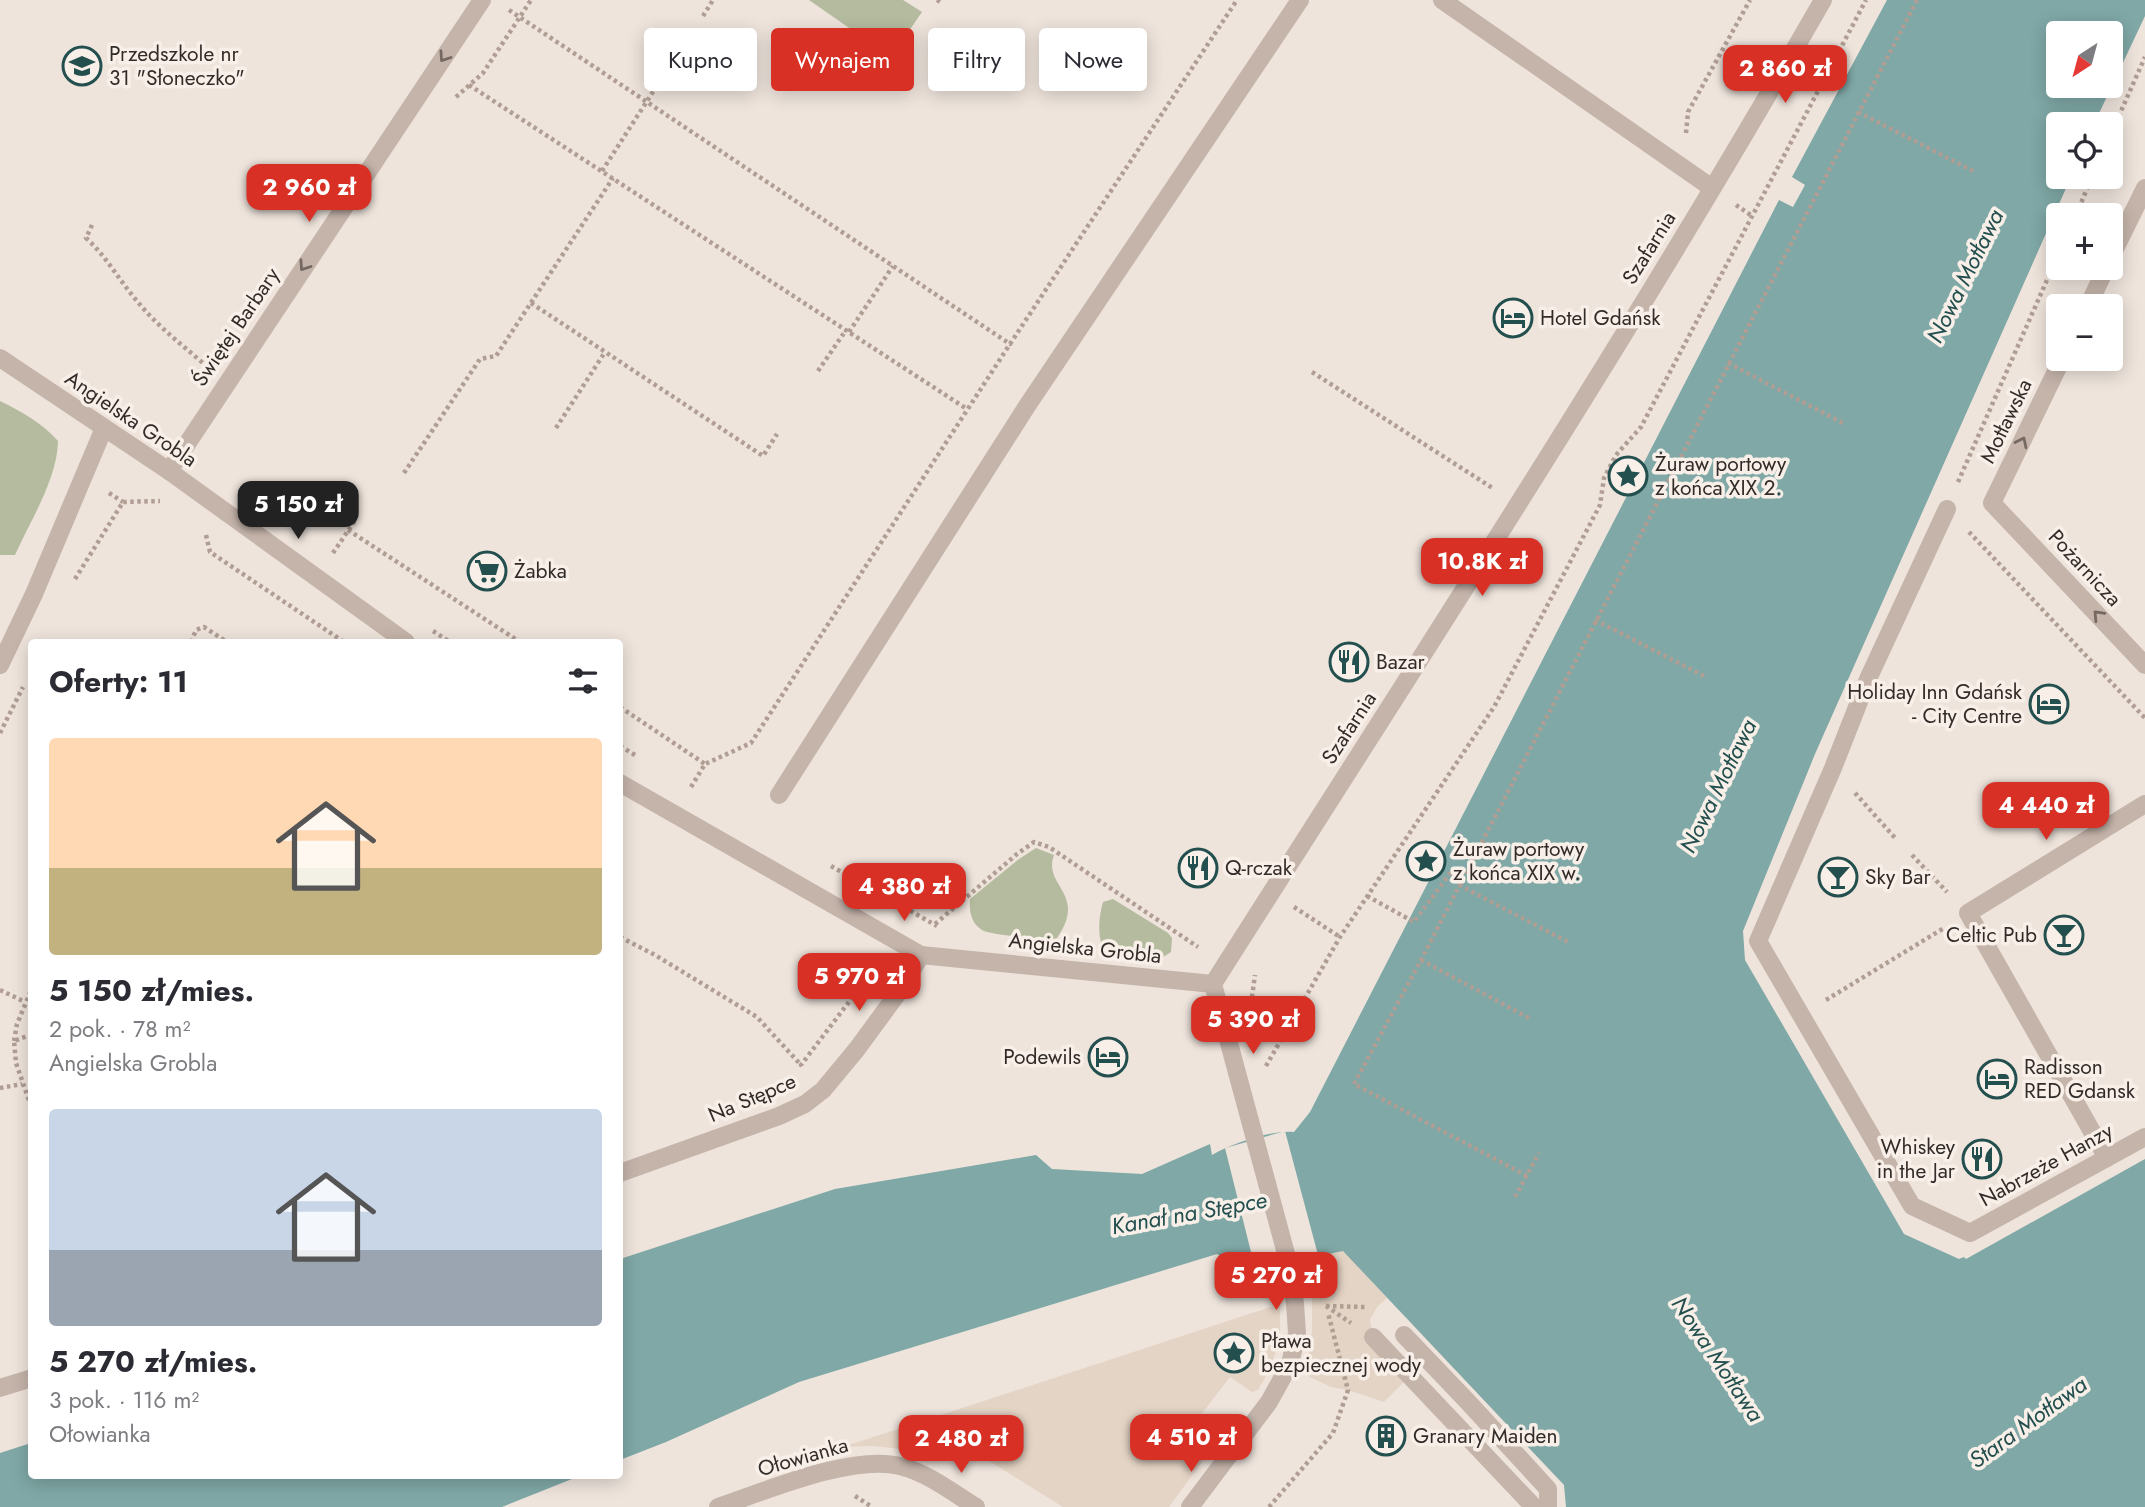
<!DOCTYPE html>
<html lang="pl">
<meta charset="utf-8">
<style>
body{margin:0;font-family:Jost,sans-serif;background:#f2f2f3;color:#2b2b33;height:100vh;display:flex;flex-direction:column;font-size:26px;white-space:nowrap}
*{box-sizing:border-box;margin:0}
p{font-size:23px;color:#7c7c81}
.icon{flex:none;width:38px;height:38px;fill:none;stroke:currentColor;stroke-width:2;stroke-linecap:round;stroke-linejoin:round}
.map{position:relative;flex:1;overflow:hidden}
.details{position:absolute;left:28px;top:639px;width:595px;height:840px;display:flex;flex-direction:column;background:#fff;border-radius:7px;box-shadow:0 4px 18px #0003}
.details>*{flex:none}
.hud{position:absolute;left:644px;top:28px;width:665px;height:63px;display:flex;gap:14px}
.needle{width:46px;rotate:216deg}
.controls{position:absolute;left:2046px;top:21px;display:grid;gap:14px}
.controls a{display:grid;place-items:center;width:77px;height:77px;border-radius:7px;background:#fff;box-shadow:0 4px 18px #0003;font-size:35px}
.price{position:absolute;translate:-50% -60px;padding:0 16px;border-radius:14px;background:#d93025;color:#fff;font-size:23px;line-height:46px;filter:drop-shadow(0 2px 4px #0008)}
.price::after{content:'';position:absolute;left:50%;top:42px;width:21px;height:16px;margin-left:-10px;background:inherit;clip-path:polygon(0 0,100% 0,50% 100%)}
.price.on{background:#222;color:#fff}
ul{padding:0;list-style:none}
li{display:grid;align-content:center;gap:14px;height:371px;padding:0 21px}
li span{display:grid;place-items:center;height:217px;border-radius:7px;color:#555}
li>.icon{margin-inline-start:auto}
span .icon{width:126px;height:126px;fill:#fffc;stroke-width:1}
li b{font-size:30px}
h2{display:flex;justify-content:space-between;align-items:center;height:84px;padding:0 21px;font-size:30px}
.pill{padding:0 24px;border-radius:7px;background:#fff;box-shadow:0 4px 18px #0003;font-size:24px;line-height:63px}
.pill.on{background:#d93025;color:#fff}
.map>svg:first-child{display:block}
.green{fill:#b4bb9e}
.plaza{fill:#e4d4c5}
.water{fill:#7fa8a6;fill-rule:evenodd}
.pier{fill:#eee4dc}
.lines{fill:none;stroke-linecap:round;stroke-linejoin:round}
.path{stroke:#b09e94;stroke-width:4.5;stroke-dasharray:3.5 3.5;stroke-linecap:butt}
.lane{stroke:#c5b4aa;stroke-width:18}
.street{stroke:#c5b4aa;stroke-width:18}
.oneway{stroke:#756962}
.labels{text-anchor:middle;stroke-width:7;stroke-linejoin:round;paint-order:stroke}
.poi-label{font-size:21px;fill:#332b28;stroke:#f7efe8;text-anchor:start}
.street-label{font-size:21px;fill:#332b28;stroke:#f7efe8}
.water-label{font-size:23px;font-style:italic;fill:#234f4f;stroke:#f7efe8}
</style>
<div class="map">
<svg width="2145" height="1507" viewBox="0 0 2145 1507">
<rect width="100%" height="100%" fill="#eee4dc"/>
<g class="green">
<path d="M809 0H903L922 12 891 57Z"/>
<path d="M0 401C22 412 41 422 58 441 57 480 31 519 15 555H0Z"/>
<path d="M1036 848 1054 855C1042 887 1090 893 1055 941 1042 939 990 935 982 930 971 923 969 911 970 899L1019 859Z"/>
<path d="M1113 899 1168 933 1172 938 1171 952 1163 957 1103 949C1097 934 1099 916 1103 902Z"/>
</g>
<g class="plaza">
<path d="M1344 1251 1387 1298 1377 1307 1370 1320 1373 1337 1405 1381 1384 1402 1348 1390 1331 1387 1306 1375 1312 1331V1297L1304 1258Z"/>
<path d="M1280 1304V1330L1275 1354 1265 1378 1258 1390 1252 1392 1230 1377 1186 1434 1205 1449 1207 1455 1169 1507H1063L951 1437 936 1460 932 1461 902 1449 872 1446 843 1447Z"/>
</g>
<g class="water">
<path d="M1887 0H2145V16L2094 124H2058V177H2071L1815 754 1743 931 1745 960 1904 1234 1959 1259 1964 1257 1966 1259 2145 1159V1507H1566L1564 1485 1343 1251 1240 1272 1233 1263 1217 1254 799 1382 666 1442 620 1460V1259L835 1189 1036 1155 1052 1169 1142 1174 1210 1144 1212 1155C1232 1143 1271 1130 1294 1132L1310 1112 1779 200 1793 207 1805 185 1792 177ZM2058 33H2110V86H2058Z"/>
<path d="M31 1443 32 1475H582L502 1507H0V1453Z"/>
</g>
<path class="pier" d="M1285 1131 1318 1255 1255 1268 1225 1148Z"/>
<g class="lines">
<g class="path">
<path d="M937 0 940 2"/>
<path d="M509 10 1010 344 1237 0"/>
<path d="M703 16 713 0"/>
<path d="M469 85 967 409"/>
<path d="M456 97 483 73 531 0"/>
<path d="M1858 112 1973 171"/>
<path d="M1686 133 1688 112 1750 0"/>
<path d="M2110 136 2145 57"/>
<path d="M602 171 667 70"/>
<path d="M1736 205 1752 216"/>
<path d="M2076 215 2092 177"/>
<path d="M92 225 86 238C106 256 119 280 137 301 156 325 181 344 204 364"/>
<path d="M531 303 763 456 777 434"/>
<path d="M849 332 893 266"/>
<path d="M1728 363 1843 423"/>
<path d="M818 371 846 330"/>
<path d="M1312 372 1494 489"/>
<path d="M556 428 605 352"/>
<path d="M404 473 480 359 496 356 613 178"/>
<path d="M1958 482 2058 255"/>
<path d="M109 493 123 502"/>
<path d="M348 530 520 642"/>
<path d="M1969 532 2145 718"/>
<path d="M206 535 210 552 344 642"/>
<path d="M333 553 356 519"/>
<path d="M75 579 123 502 160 501"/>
<path d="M1595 620 1704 676"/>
<path d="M433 631 450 642"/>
<path d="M191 642 196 630 204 627 227 642"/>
<path d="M620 707 705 764"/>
<path d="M0 733 23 687"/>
<path d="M620 746 635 755"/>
<path d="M691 787 705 764 751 743 1010 344"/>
<path d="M1855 793 1896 839"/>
<path d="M1912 855 1947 892"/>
<path d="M831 866 937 926"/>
<path d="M1459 885 1570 943"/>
<path d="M1367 896 1414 922 1451 872 1464 876"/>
<path d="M1294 907 1340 937"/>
<path d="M935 924 1017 854 1034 842 1049 847 1198 947"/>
<path d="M620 937 655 955 757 1017 801 1065"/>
<path d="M1421 960 1529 1018"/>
<path d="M0 990 25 1002"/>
<path d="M1826 1000 1944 928"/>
<path d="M1251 1004 1255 975"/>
<path d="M32 1034 14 1041 16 1063 32 1109"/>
<path d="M14 1041 17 1024 32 988"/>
<path d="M802 1066 801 1065 877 965"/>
<path d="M1266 1066 1340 937 1494 707 1600 505 1604 478 1616 455 1641 427 1866 0"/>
<path d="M0 1088 22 1084"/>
<path d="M1527 1176 1354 1084 1421 960 1917 0"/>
<path d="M1515 1197 1539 1153"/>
<path d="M1326 1306 1365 1307"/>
<path d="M1326 1306 1351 1323"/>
<path d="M855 1496 872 1507"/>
<path d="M1269 1507 1333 1433 1348 1390 1328 1313"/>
</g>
<g class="lane">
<path d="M1442 0 1712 188"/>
<path d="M779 795 1027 406 1300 0"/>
</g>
<g class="street">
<path d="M2110 259 2145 188"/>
<path d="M2088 306 2106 268"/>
<path d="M0 358 169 471 406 642"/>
<path d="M2062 359 1992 503 2145 665"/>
<path d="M169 471 482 0"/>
<path d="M1947 509 1868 679 1833 768 1758 941 1912 1206 1970 1233 2145 1137"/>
<path d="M0 665 34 594 104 428"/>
<path d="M620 783 921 955 1213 984"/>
<path d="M2107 1158 1968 913 2145 804"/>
<path d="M620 1173 779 1116 805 1104 823 1090 857 1049 898 993 921 955"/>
<path d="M1404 1335 1468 1402 1548 1489V1507"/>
<path d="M1373 1337 1534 1507"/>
<path d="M0 1388 32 1378"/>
<path d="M718 1507C766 1491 852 1454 900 1466 928 1473 952 1492 976 1507"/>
<path d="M1190 1507 1269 1402 1290 1364 1297 1333 1295 1303 1288 1261 1213 984C1420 658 1631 335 1823 0"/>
</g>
</g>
<defs><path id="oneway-chevron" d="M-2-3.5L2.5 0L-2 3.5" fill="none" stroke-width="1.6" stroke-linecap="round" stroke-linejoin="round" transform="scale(1.75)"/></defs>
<g class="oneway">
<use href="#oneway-chevron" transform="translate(444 57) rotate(124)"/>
<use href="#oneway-chevron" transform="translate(304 266) rotate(124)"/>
<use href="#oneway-chevron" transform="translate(2022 442) rotate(-64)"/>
<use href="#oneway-chevron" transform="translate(2098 615) rotate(-133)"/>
</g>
<defs>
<symbol id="school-ring" viewBox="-11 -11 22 22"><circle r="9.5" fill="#f7efe8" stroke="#234f4f" stroke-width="1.5"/><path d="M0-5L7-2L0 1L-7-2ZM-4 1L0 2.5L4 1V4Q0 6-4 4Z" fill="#234f4f"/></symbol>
<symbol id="hotel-ring" viewBox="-11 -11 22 22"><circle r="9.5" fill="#f7efe8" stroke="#234f4f" stroke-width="1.5"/><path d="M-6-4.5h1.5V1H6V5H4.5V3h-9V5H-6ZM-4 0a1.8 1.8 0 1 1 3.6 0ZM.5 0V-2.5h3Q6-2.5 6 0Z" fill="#234f4f"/></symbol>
<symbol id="sight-ring" viewBox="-11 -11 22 22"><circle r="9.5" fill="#f7efe8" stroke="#234f4f" stroke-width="1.5"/><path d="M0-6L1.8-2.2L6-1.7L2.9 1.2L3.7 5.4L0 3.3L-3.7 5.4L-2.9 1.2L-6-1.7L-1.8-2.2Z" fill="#234f4f"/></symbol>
<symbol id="supermarket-ring" viewBox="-11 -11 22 22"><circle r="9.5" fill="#f7efe8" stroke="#234f4f" stroke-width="1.5"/><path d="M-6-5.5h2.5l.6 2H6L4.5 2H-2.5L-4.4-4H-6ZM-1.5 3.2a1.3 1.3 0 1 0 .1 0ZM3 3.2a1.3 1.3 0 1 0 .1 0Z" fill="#234f4f"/></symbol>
<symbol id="restaurant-ring" viewBox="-11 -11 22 22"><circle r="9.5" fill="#f7efe8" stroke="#234f4f" stroke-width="1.5"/><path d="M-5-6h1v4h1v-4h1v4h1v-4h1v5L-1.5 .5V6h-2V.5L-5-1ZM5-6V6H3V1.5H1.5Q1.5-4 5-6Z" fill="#234f4f"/></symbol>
<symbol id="bar-ring" viewBox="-11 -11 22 22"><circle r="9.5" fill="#f7efe8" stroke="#234f4f" stroke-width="1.5"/><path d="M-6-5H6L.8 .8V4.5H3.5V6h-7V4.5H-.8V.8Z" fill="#234f4f"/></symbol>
<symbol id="building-ring" viewBox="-11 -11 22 22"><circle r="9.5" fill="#f7efe8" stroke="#234f4f" stroke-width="1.5"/><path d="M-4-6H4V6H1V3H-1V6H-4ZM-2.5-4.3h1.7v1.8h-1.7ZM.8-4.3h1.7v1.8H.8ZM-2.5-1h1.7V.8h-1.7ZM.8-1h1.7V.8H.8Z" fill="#234f4f"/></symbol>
</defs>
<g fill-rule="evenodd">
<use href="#school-ring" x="60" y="44" width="44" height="44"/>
<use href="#hotel-ring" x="1491" y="296" width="44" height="44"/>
<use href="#sight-ring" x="1606" y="454" width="44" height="44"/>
<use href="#supermarket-ring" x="465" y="549" width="44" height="44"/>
<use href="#restaurant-ring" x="1327" y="640" width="44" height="44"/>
<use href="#hotel-ring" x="2027" y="682" width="44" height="44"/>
<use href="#sight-ring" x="1404" y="839" width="44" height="44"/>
<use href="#restaurant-ring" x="1176" y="846" width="44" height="44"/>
<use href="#bar-ring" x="1816" y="855" width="44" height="44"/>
<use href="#bar-ring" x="2042" y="913" width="44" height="44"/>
<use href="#hotel-ring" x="1086" y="1035" width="44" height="44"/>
<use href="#hotel-ring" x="1975" y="1057" width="44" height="44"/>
<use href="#restaurant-ring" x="1960" y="1137" width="44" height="44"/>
<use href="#sight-ring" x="1212" y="1331" width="44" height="44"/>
<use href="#building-ring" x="1364" y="1414" width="44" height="44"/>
</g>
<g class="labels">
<g class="poi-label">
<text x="109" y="61">Przedszkole nr<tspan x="109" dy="24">31 "Słoneczko"</tspan></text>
<text x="1540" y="325">Hotel Gdańsk</text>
<text x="1655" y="471">Żuraw portowy<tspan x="1655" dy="24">z końca XIX 2.</tspan></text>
<text x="514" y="578">Żabka</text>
<text x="1376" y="669">Bazar</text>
<text x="2022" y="699" text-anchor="end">Holiday Inn Gdańsk<tspan x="2022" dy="24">- City Centre</tspan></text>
<text x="1453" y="856">Żuraw portowy<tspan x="1453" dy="24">z końca XIX w.</tspan></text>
<text x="1225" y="875">Q-rczak</text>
<text x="1865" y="884">Sky Bar</text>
<text x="2037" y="942" text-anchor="end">Celtic Pub</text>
<text x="1081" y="1064" text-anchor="end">Podewils</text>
<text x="2024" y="1074">Radisson<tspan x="2024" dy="24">RED Gdansk</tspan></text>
<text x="1955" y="1154" text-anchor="end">Whiskey<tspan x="1955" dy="24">in the Jar</tspan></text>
<text x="1261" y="1348">Pława<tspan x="1261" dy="24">bezpiecznej wody</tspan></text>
<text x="1413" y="1443">Granary Maiden</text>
</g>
<g class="street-label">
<text transform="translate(1649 248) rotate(-58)" y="7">Szafarnia</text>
<text transform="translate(236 327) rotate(-56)" y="7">Świętej Barbary</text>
<text transform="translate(131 419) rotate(34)" y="7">Angielska Grobla</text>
<text transform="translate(2006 421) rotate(-64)" y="7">Motławska</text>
<text transform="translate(2085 568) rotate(47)" y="7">Pożarnicza</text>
<text transform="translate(1349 728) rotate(-57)" y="7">Szafarnia</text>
<text transform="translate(1085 948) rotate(6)" y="7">Angielska Grobla</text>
<text transform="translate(752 1098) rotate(-23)" y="7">Na Stępce</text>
<text transform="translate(2046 1165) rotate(-29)" y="7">Nabrzeże Hanzy</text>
<text transform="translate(803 1457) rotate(-16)" y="7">Ołowianka</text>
</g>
<g class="water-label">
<text transform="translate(1965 276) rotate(-64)" y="8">Nowa Motława</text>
<text transform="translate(1718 786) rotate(-64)" y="8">Nowa Motława</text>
<text transform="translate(1189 1213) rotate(-10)" y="8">Kanał na Stępce</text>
<text transform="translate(1718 1359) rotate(56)" y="8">Nowa Motława</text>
<text transform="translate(2028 1422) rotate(-36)" y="8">Stara Motława</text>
</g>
</g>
</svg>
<div class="controls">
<a><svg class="needle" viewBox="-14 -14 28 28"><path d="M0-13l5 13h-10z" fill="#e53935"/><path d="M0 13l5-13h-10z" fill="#7c7c81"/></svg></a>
<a><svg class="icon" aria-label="locate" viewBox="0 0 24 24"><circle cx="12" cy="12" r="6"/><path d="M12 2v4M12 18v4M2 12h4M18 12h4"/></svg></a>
<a>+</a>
<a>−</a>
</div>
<b class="price" style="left:1785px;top:105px">2 860 zł</b>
<b class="price" style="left:309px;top:224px">2 960 zł</b>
<b class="price on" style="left:298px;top:541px">5 150 zł</b>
<b class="price" style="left:1482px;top:598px">10.8K zł</b>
<b class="price" style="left:2046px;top:842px">4 440 zł</b>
<b class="price" style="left:904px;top:923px">4 380 zł</b>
<b class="price" style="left:859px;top:1013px">5 970 zł</b>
<b class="price" style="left:1253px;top:1056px">5 390 zł</b>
<b class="price" style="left:1276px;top:1312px">5 270 zł</b>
<b class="price" style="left:1191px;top:1474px">4 510 zł</b>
<b class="price" style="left:961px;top:1475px">2 480 zł</b>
<div class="hud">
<a class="pill">Kupno</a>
<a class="pill on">Wynajem</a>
<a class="pill">Filtry</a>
<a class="pill">Nowe</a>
</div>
<section class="details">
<h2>Oferty: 11<svg class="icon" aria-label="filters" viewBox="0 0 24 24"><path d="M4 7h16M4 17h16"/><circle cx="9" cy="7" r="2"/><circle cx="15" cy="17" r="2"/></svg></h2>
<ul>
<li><span style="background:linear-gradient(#ffd9b3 60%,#c2b280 0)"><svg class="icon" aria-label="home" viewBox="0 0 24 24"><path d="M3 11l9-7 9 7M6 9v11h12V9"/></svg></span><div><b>5 150 zł/mies.</b><p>2 pok. · 78 m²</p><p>Angielska Grobla</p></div></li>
<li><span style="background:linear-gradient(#c9d6e8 65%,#9aa5b1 0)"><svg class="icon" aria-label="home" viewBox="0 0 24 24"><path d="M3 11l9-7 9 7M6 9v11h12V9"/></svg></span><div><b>5 270 zł/mies.</b><p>3 pok. · 116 m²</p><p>Ołowianka</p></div></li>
</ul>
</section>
</div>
